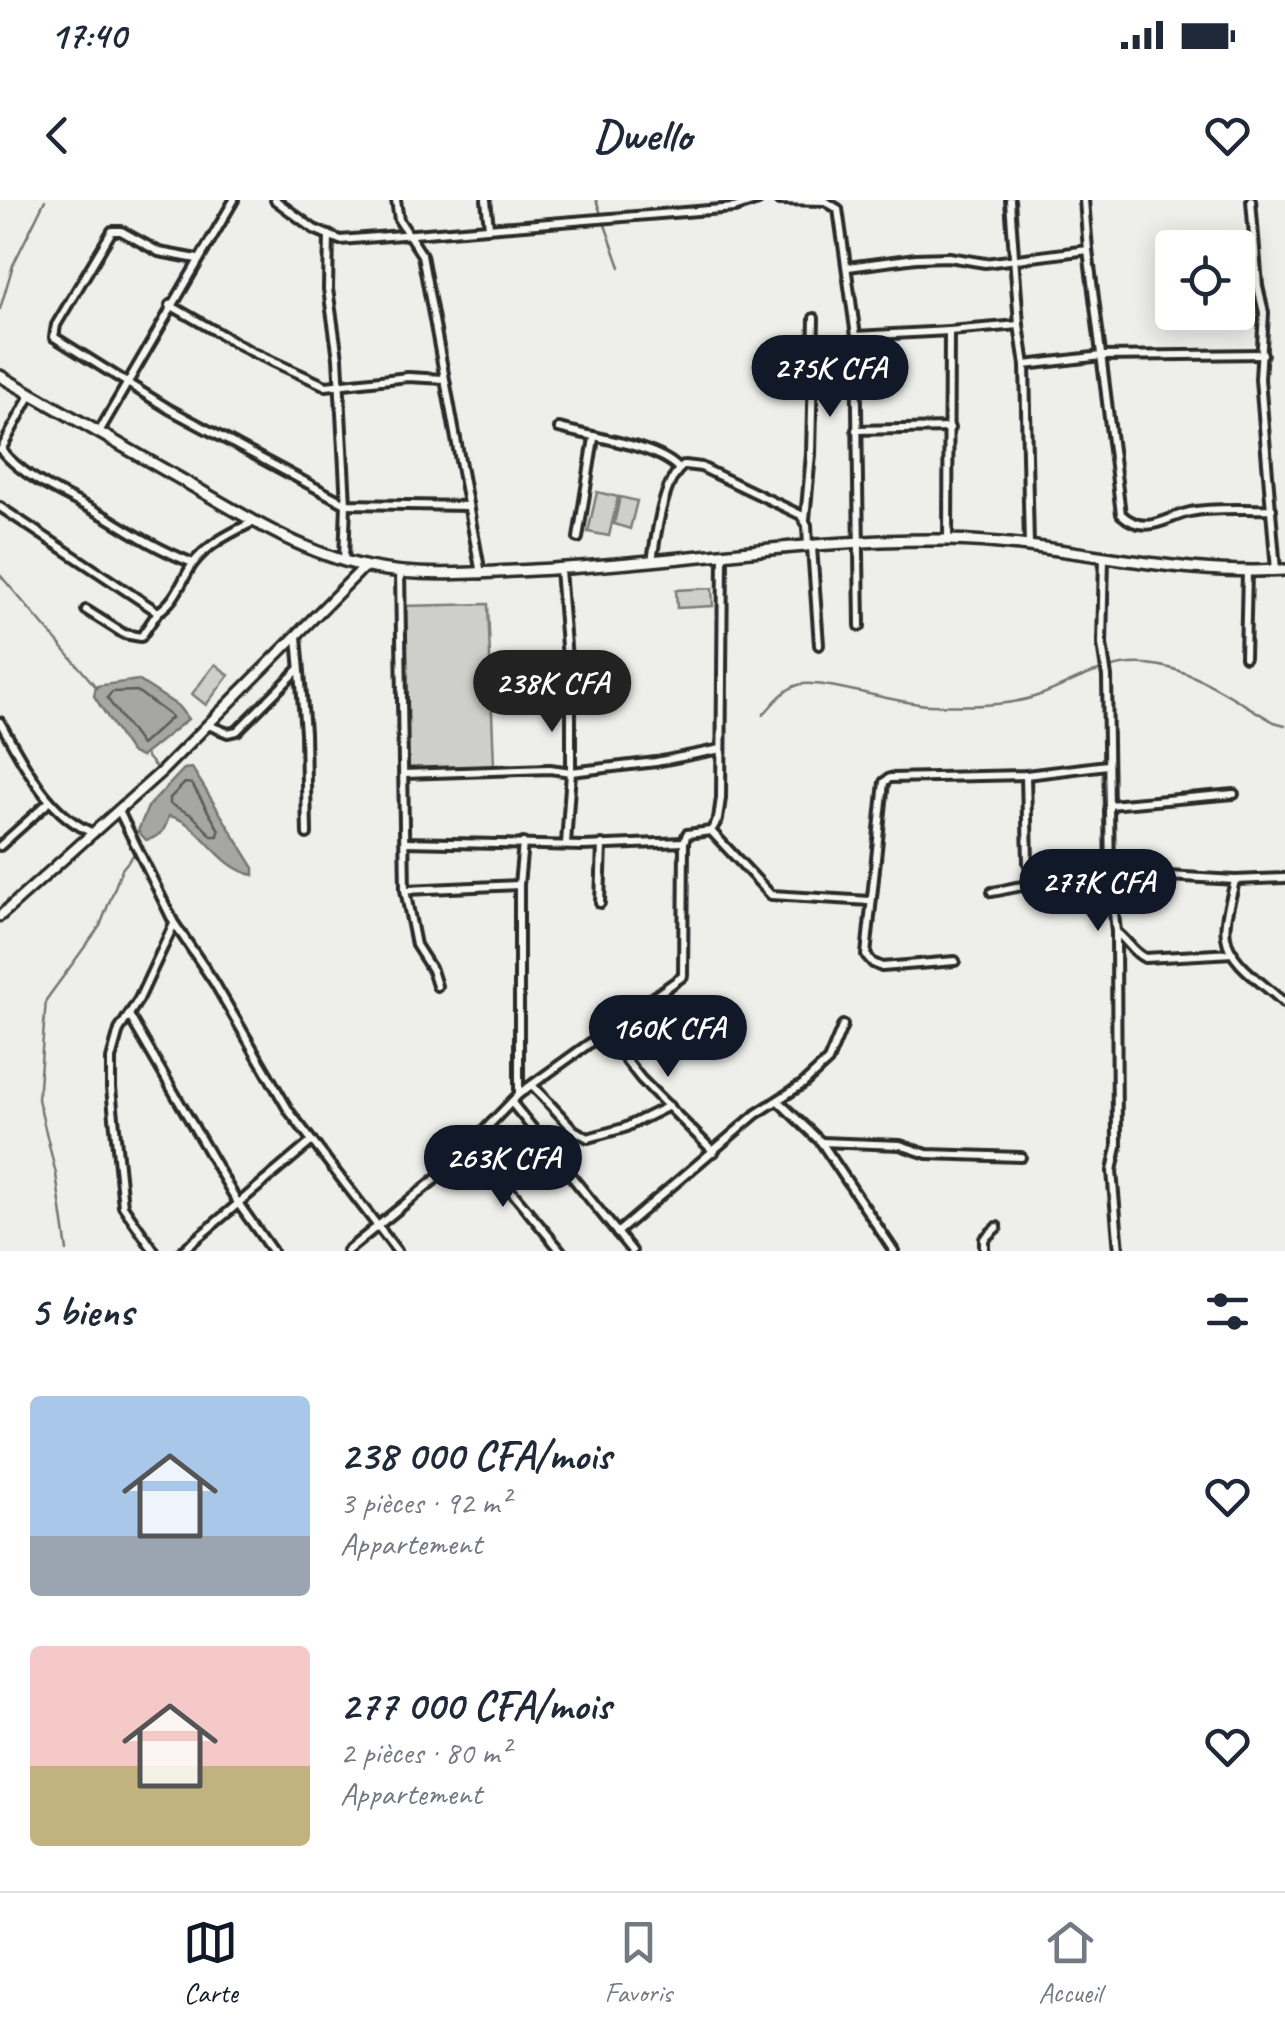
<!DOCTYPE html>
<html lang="fr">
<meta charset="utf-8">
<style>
body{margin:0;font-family:Caveat,sans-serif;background:#f2f2f3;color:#1f2937;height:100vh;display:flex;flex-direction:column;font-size:38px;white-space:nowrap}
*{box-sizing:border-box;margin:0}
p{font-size:32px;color:#747a83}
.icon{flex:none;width:55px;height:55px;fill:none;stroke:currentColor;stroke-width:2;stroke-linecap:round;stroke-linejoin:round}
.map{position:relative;height:1051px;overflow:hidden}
.panel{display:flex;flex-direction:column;background:#fff;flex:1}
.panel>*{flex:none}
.tools{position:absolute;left:1155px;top:30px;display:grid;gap:20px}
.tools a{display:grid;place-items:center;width:100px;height:100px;border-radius:10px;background:#fff;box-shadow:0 5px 25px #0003;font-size:50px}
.price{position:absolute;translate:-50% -85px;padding:0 22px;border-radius:35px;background:#111827;color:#fff;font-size:32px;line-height:65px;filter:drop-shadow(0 2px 5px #0008)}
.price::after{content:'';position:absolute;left:50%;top:60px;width:30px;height:22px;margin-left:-15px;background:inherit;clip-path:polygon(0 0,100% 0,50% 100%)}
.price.current{background:#222;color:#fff}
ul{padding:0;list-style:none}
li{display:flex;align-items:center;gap:30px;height:250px;padding:0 30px}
li span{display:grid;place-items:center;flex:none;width:280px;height:200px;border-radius:10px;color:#555}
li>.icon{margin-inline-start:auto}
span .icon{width:120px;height:120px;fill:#fffc;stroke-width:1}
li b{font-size:42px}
h2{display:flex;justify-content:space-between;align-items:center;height:120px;padding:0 30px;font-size:42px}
.status{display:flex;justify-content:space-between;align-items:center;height:70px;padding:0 50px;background:#fff;direction:ltr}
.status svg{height:28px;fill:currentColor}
header{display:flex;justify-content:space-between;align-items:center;height:130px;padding:0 30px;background:#fff;font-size:45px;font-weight:600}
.dock{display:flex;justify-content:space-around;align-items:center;height:140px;border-top:2px solid #e0e1e3;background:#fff;font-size:28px;color:#747a83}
.dock a{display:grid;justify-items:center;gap:5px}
.dock .current{color:#111827}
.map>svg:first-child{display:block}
.green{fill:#cececa;stroke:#7c7c7a;stroke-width:2.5}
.water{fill:#a6a6a3;stroke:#757573;stroke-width:2.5}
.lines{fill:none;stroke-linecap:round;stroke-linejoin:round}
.shore{stroke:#5c5c5b;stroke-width:2.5}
.stream{stroke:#757573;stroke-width:2.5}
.minor-casing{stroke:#2b2b2b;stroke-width:14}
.tertiary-casing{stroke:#2b2b2b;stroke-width:15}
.secondary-casing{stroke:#2b2b2b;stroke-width:16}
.minor{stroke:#f6f6f2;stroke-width:6}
.tertiary{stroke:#f6f6f2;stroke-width:8}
.secondary{stroke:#f6f6f2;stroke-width:9}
</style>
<div class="status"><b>17:40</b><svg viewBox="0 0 49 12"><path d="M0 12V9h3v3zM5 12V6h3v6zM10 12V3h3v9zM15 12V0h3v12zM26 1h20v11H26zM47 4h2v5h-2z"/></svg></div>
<header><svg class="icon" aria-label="back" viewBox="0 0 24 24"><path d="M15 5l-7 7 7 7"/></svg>Dwello<svg class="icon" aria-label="heart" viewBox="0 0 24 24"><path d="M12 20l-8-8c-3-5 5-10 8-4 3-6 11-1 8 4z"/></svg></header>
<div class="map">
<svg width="1285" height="1051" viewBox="0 0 1285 1051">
<rect width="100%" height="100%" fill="#eeeeea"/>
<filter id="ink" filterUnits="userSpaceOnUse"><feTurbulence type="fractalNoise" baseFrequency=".01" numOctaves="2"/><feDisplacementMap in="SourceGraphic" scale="20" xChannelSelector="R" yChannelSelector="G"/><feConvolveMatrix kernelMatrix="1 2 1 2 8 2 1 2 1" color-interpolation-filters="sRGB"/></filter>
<g filter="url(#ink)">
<g class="green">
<path d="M597 292 618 297 609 336 588 332Z"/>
<path d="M620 297 637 301 630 329 614 324Z"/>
<path d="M712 388 713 406 677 408 676 390Z"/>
<path d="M488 404 494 566 407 568 402 406Z"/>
<path d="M215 464 229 475 206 505 192 494Z"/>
</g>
<g class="water">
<path d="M138 480 178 506 188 519 141 557 130 552 94 496 96 486Z"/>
<path d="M192 568 254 668V675C216 668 201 621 169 616 165 630 161 637 146 640L138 631 148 607 184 569Z"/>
</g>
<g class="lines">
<g class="shore">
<path d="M137 491 172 517 141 545 107 498 112 492Z"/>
<path d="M185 583 192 584 219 630 218 636H212L192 615 170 604V598Z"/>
</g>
<g class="stream">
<path d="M596 0 601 14"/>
<path d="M604 22 620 67"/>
<path d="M0 109 13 65 45 0"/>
<path d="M0 375 97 488"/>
<path d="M1109 468C1171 450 1222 493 1274 522L1285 525"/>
<path d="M763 515C773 504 784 489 798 485 819 478 897 504 929 505 962 506 1006 507 1037 496 1059 489 1079 476 1102 470"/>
<path d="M146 556 157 569"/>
<path d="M67 1051 56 974 38 899 46 800 100 726 122 669 135 653"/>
</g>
<defs>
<g id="minor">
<path d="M275 0 314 29 340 40 734 8 758 0"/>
<path d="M396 0 399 20 422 55 481 374"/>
<path d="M486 0 489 27"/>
<path d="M778 0 825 1 838 9 856 136 860 426"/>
<path d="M1010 0 1019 125 1025 165 1029 346"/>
<path d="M1251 0 1258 86 1264 113 1260 179 1276 370"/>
<path d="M329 35 328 89 338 158 346 304 344 360"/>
<path d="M1088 50 1121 314C1146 337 1166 317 1190 312 1215 307 1246 310 1272 309"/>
<path d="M197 59 159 52 121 31H112L56 125 54 137 169 209 346 304 468 306"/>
<path d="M848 67 916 58 949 57 985 63 1088 50 1084 0"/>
<path d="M170 105 250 151 326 186 408 177 444 179"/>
<path d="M949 131 1019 125"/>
<path d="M856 136 949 131 948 340"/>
<path d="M1025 165 1102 156 1263 154"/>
<path d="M559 228C591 237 656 245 678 268"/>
<path d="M856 230 950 228"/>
<path d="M99 232 234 0"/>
<path d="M1 250C29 283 72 297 108 318 137 336 162 351 193 363"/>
<path d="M1 250 31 194"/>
<path d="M0 307 158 412C176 401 181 382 192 365 207 344 231 333 253 322"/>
<path d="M805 319 811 254 814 118"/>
<path d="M578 338 594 238"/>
<path d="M812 347 819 445"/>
<path d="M1104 358 1102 444 1107 477 1110 675 1116 732C1127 740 1133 753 1145 758L1233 753"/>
<path d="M652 361C656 337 663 276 685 265L701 267 801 315 807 325 808 346"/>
<path d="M400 372 405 690 416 745 432 770 437 786"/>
<path d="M86 410 124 434 141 437 158 412"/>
<path d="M297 436 305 532 307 634"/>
<path d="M1245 457 1247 372"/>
<path d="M0 522C23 562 48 616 94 633"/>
<path d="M208 525 228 533 237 531 298 470"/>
<path d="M404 574 550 569 571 572V511L560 369"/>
<path d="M1026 575 1028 663"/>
<path d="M1109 605 1234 594"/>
<path d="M119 611 174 723 214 782 289 911 397 1051"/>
<path d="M711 631 771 695 870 701"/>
<path d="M405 642 583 646 684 642"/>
<path d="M566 644 571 572 656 562 721 549"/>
<path d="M0 646 50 601"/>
<path d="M1110 675 1119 673 1235 680 1285 678"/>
<path d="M1235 680C1232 697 1223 720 1226 737 1230 765 1267 785 1285 804"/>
<path d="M406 690 519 685"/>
<path d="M992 692C1014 688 1040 680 1064 685 1083 689 1090 691 1111 691"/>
<path d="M600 703 602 644"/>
<path d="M1116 733 1117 947 1112 971 1119 1051"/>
<path d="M955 761 882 767 873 763 866 755 884 582 890 578 1026 575 1107 565"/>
<path d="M129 815 238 1003 272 1051"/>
<path d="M599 835 618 850 641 879 714 952"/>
<path d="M532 885 574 930 588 938 624 928 669 906"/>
<path d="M519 894V685L523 643"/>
<path d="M778 901 821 942 894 1051"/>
<path d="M512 903 632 1051"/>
<path d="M821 942 900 945 927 954 1021 957"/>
<path d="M473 945 561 1051"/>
<path d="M617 1033 756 914 803 884 828 861 843 825"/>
<path d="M154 1051 123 1006 111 888V859L119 830 139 799 174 724"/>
<path d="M182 1051 311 942"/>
<path d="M347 1051 444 972 519 894 683 776 684 642 687 634 711 631 718 619 721 598 723 355"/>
<path d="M984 1051V1039L997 1027"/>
</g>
<path id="tertiary" d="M0 716 162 571 365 366"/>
<path id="secondary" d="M0 176C61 211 122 246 184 281 241 314 302 353 368 367 423 378 477 373 533 370 671 364 809 338 947 340 1062 342 1167 377 1285 370"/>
</defs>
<use href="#minor" class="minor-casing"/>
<use href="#tertiary" class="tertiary-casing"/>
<use href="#secondary" class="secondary-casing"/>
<use href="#minor" class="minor"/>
<use href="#tertiary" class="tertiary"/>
<use href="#secondary" class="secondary"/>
</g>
</g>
</svg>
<div class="tools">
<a><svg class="icon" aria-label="locate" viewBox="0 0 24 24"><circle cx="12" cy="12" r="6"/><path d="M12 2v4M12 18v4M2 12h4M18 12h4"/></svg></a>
</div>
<b class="price" style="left:830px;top:220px">275K CFA</b>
<b class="price current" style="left:552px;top:535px">238K CFA</b>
<b class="price" style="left:1098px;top:734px">277K CFA</b>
<b class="price" style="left:668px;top:880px">160K CFA</b>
<b class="price" style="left:503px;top:1010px">263K CFA</b>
</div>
<section class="panel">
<h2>5 biens<svg class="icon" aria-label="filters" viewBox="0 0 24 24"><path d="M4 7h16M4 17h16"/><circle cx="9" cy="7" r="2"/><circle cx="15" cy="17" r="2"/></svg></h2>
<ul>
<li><span style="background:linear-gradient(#a9c7e8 70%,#9aa5b1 0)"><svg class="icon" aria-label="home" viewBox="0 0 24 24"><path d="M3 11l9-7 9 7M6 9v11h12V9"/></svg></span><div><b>238 000 CFA/mois</b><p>3 pièces · 92 m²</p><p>Appartement</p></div><svg class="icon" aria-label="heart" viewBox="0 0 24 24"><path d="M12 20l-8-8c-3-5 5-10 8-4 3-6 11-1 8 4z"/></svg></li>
<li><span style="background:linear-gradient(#f6c9c9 60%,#c2b280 0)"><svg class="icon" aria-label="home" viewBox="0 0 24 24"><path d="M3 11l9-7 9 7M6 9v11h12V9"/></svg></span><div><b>277 000 CFA/mois</b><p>2 pièces · 80 m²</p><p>Appartement</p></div><svg class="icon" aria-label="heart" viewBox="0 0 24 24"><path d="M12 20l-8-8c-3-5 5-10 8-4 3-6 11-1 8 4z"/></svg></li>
</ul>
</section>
<nav class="dock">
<a class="current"><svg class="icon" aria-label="map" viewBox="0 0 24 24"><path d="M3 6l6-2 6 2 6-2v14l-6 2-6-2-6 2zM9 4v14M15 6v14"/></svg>Carte</a>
<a><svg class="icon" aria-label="saved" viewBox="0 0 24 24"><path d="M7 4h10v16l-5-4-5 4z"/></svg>Favoris</a>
<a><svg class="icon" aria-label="home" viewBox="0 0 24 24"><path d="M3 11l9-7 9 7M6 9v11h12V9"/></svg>Accueil</a>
</nav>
